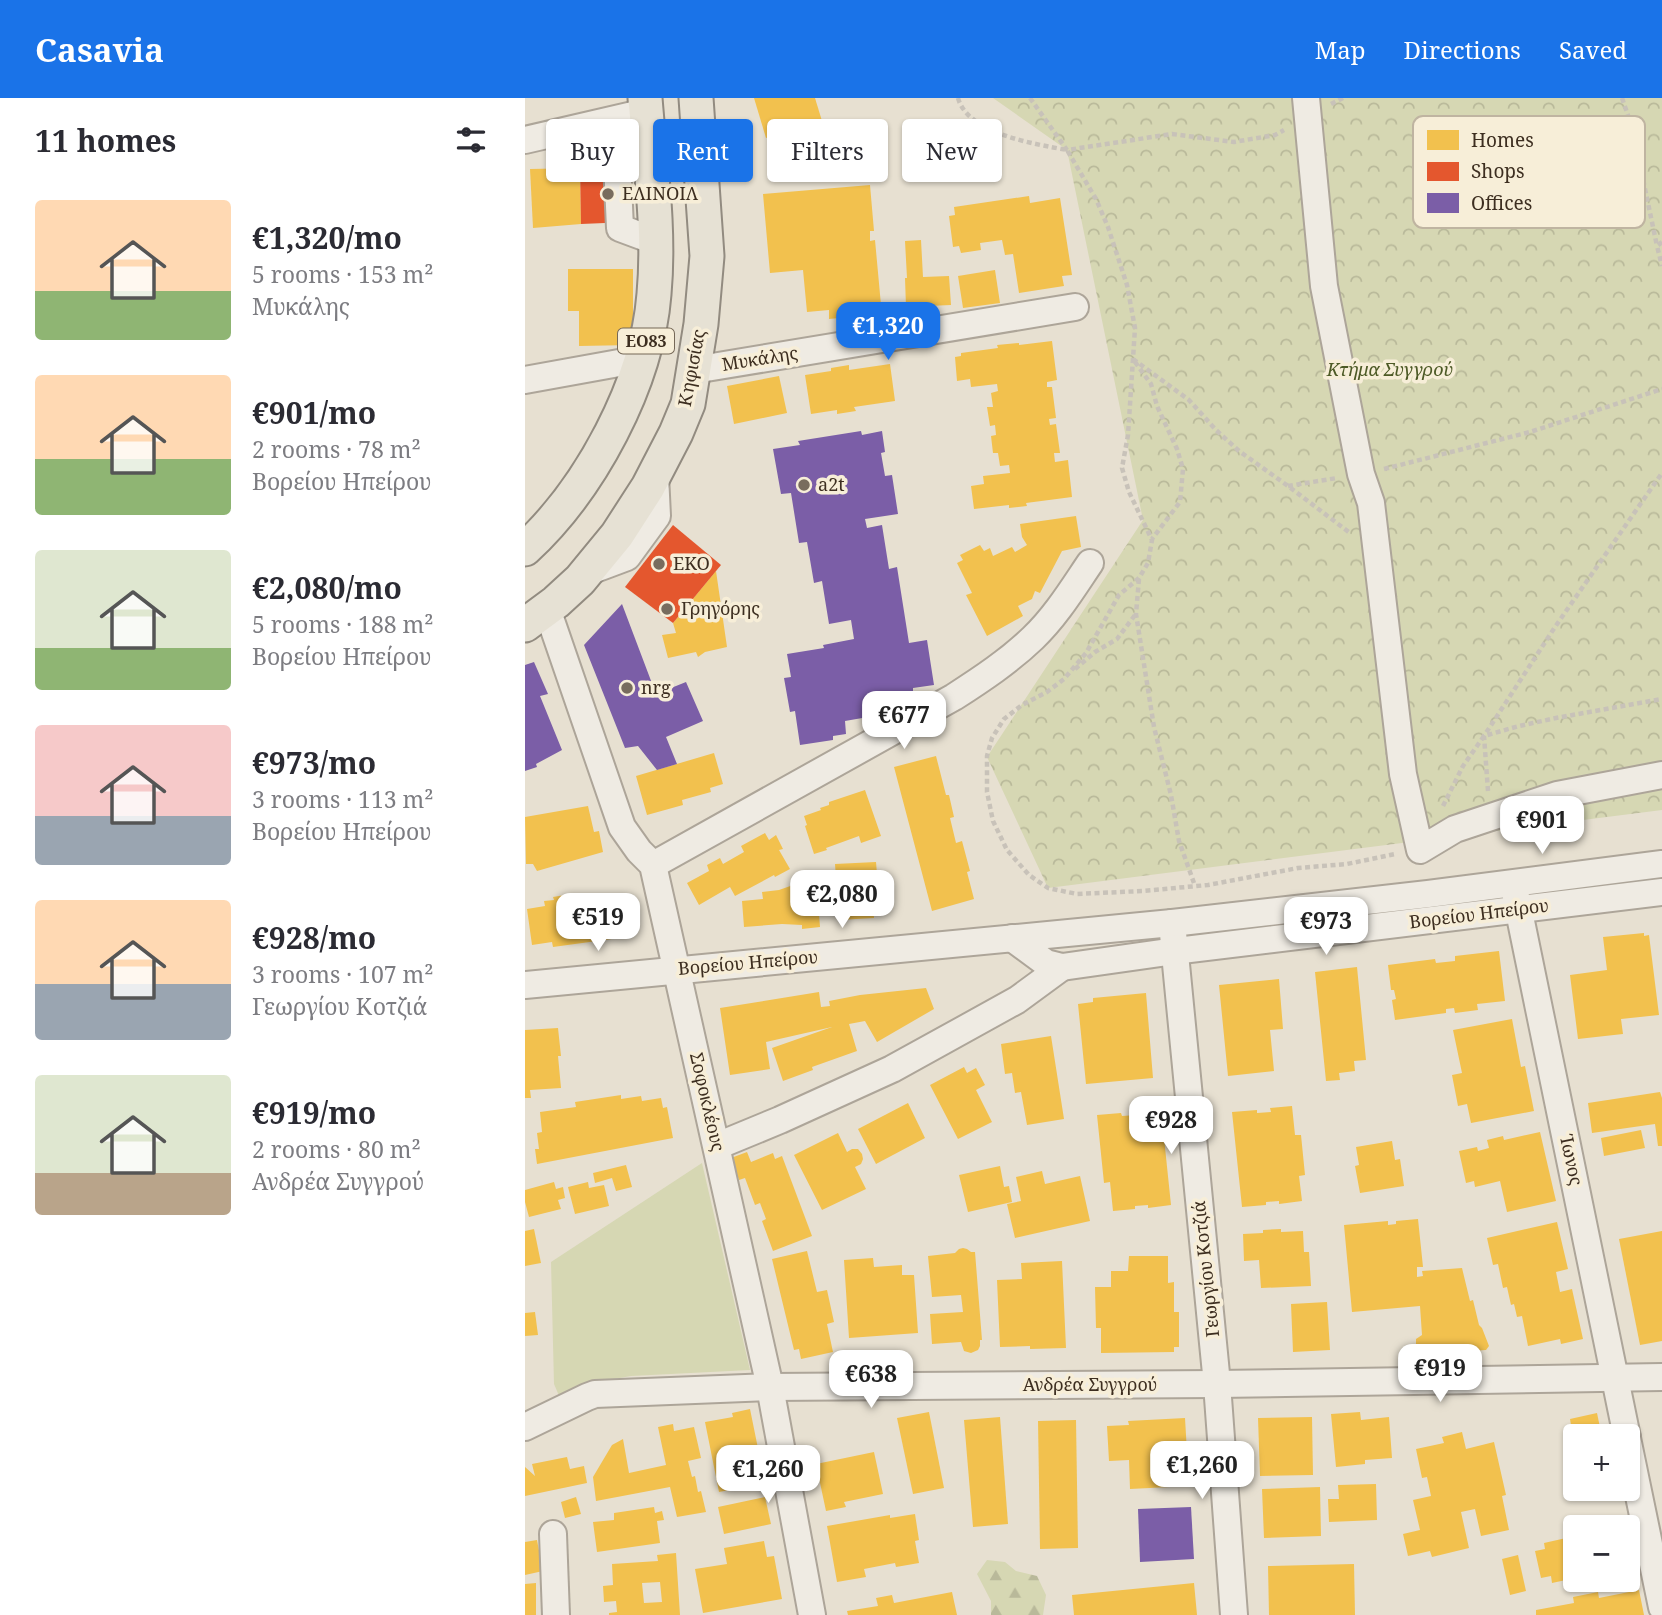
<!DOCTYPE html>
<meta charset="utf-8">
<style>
body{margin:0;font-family:"Noto Serif",serif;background:#f2f2f3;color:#2b2b33;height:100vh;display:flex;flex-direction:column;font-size:26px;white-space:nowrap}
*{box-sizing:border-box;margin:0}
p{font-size:23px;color:#7c7c81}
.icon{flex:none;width:38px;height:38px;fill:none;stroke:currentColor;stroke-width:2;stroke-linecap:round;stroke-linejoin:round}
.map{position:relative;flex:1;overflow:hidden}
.drawer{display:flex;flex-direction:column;background:#fff;width:525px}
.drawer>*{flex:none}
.top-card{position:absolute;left:21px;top:21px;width:665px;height:63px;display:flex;gap:14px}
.fabs{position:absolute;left:1038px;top:1326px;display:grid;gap:14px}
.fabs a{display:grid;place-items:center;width:77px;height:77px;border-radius:7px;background:#fff;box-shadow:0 2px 5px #0004;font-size:35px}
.price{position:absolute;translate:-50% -60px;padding:0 16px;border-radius:14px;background:#fff;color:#222;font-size:23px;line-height:46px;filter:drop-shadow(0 2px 4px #0008)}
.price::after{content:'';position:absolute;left:50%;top:42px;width:21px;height:16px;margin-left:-10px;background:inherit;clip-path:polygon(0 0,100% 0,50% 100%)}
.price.selected{background:#1a73e8;color:#fff}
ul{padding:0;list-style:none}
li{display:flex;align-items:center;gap:21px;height:175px;padding:0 35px}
li span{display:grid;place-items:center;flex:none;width:196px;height:140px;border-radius:7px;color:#555}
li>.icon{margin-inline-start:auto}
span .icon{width:84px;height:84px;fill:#fffc;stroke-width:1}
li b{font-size:30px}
h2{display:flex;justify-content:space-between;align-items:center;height:84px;padding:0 35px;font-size:30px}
.chip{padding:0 24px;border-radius:7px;background:#fff;box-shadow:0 2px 5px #0004;font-size:24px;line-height:63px}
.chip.selected{background:#1a73e8;color:#fff}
header{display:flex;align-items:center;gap:42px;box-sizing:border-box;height:98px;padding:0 35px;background:#1a73e8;color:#fff}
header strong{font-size:33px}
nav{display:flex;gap:38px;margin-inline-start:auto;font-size:24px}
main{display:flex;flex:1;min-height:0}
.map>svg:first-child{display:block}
.grass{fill:#d6d7b3}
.forest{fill:url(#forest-firs)}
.park{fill:url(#park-crowns)}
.homes{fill:#f2c14e;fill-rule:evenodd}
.shops{fill:#e4572e}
.offices{fill:#7b5ea7}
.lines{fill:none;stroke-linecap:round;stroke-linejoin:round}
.minor-casing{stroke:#ada599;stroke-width:30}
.major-casing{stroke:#928b80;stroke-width:37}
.path{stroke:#c8c2b9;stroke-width:4.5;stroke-dasharray:5 3.5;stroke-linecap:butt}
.minor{stroke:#efebe3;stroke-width:26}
.major{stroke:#e6e1d4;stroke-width:33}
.poi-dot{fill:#786c5e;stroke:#f7eed8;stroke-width:2.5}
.labels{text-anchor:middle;stroke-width:7;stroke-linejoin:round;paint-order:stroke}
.shield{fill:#f7eed8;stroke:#756857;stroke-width:2}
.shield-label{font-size:16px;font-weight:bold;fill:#3d2e20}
.poi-label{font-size:18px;fill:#3d2e20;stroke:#f7eed8;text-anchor:start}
.street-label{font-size:18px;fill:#3d2e20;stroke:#f7eed8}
.park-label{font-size:18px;font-style:italic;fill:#4d5a26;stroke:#f7eed8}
.key{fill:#f7eed8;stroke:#bfb4a1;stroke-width:2}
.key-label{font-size:19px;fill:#3d2e20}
</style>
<header>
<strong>Casavia</strong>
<nav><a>Map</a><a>Directions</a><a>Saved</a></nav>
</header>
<main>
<section class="drawer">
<h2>11 homes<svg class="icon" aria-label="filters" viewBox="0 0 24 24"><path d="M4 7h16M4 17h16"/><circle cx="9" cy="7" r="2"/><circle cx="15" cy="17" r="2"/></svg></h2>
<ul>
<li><span style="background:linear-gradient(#ffd9b3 65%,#8fb573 0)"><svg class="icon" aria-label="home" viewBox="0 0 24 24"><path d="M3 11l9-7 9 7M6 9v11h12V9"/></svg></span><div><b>€1,320/mo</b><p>5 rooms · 153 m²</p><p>Μυκάλης</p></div></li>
<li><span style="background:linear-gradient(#ffd9b3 60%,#8fb573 0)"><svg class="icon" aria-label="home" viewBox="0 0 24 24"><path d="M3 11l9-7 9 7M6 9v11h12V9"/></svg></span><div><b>€901/mo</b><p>2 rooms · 78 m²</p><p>Βορείου Ηπείρου</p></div></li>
<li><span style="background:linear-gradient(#dfe7d0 70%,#8fb573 0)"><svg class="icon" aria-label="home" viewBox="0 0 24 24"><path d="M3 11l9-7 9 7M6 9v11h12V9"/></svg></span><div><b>€2,080/mo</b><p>5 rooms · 188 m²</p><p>Βορείου Ηπείρου</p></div></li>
<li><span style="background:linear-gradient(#f6c9c9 65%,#9aa5b1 0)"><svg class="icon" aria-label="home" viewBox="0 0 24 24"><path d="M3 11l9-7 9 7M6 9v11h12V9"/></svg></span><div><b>€973/mo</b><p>3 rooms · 113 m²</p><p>Βορείου Ηπείρου</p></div></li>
<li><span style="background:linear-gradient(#ffd9b3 60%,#9aa5b1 0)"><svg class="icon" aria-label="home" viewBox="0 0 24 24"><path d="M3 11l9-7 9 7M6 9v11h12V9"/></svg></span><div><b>€928/mo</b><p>3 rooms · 107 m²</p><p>Γεωργίου Κοτζιά</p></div></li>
<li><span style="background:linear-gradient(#dfe7d0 70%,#b9a48a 0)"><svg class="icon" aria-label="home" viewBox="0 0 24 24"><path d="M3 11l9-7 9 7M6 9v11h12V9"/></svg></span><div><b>€919/mo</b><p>2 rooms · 80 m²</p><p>Ανδρέα Συγγρού</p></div></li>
</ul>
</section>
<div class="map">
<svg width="1137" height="1517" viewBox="0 0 1137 1517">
<defs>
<pattern id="forest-firs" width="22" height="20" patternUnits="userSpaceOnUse" patternTransform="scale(1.75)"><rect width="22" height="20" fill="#d6d7b3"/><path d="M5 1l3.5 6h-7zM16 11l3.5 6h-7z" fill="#b9b99a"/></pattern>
<pattern id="park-crowns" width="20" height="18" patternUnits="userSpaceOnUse" patternTransform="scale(1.75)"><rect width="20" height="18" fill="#d6d7b3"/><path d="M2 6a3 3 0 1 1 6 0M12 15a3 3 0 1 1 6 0" fill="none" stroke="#b9b99a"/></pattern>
</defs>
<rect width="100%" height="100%" fill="#e7e0d1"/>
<path class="grass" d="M177 1065 225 1272 106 1278 66 1285 35 1300 29 1286 26 1164Z"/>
<path class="forest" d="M462 1462 480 1464 491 1473 512 1478 521 1497 518 1517H466V1503L452 1476Z"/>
<path class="park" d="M468 0H1137V712L523 790 462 659 618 422 542 52Z"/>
<g class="homes">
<path d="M229 0H290L297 23 241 40Z"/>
<path d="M55 70 56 126 8 130 5 71Z"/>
<path d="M345 87 349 133H345V143L350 142 356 207 344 208 345 217 304 221V212L282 214 278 172 245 175 238 96Z"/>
<path d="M504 98 505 105 535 100 547 177 537 178 539 188 494 195 488 156 480 157 477 142 455 145 456 152 436 155 434 148 428 149 424 118 430 117 429 109Z"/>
<path d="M396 142 398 179 424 178 426 207 381 209 380 180H382L380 143Z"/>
<path d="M43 171H108V247L54 248V213H43Z"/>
<path d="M470 172 475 205 438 210 433 178Z"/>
<path d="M527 243 532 282 522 284V289H527L531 320 524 321 525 327 531 326 535 355H529L530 364 543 362 547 399 501 405 502 408 484 410V407L449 411 446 388 459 386 458 378 485 375 484 367 475 368 473 355H468L466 338 471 337 470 327 465 328 462 309H468L466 295 473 293 472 286 446 289 445 281 432 283 430 259 436 258V255L473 250 472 247 494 245V247Z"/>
<path d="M365 266 370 303 329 309 331 313 312 316V312L286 316 280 277 306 273V270L324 267V272Z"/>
<path d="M254 278 262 315 209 326 202 288Z"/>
<path d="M551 418 556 449 537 453 515 495 510 493 507 501 493 508 498 518 462 538 441 497 447 495 432 465 438 462 435 457 455 447 459 453 465 450 468 458 487 449 490 454 502 447 497 439 495 426Z"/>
<path d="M191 473 202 549 180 554 173 559 171 554 143 560 137 537 151 535 148 525Z"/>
<path d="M189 655 198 686 185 690 186 694 157 702 158 707 122 717 111 678Z"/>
<path d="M411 658 421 697H424L429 719 425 720 431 745 437 743 445 773 442 774 449 801 407 813 369 669Z"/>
<path d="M340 692 356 738 336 745 334 738 301 750 302 752 289 756 280 728 282 727 279 718 296 712 295 710 304 707V704Z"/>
<path d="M63 708 69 734 74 733 78 754 12 773 8 766H1L0 719Z"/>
<path d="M240 735 244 742 251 737 258 751 254 752 265 771 250 779 249 777 210 798 205 789 174 807 162 785 184 773 182 767 195 760 198 766 219 754 216 748Z"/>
<path d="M351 764 352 776 356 775 357 792H347L349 820 314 822 310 766Z"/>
<path d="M291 779 295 829 277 831V827L257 826 219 829 217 803 238 801 237 794 254 792Z"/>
<path d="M52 795 53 802 87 796 94 840 28 849 27 844 7 847 2 811 20 808 19 803 29 802 28 799Z"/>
<path d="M1119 835V838L1124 837 1134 917 1096 921 1098 936 1053 941 1045 877 1082 872 1078 839Z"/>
<path d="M974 853 980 903 952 906 953 912 930 915 929 910 921 911V915L870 922 867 902 871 901 869 892H866L863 867 910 861 911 865 930 863V858Z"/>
<path d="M832 869 841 962 829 963 830 973 814 975 815 982 801 983 790 874Z"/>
<path d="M754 881 758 931 745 932 749 973 703 978 694 887Z"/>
<path d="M401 890 409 911 352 944 340 923 324 926 332 953 287 969 288 972 258 983 247 950 307 929 241 944 245 971 205 977 195 910 294 894 296 909 305 908 304 903 335 897Z"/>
<path d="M621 895 628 980 561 986 553 906 568 904V900Z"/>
<path d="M987 921 996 969 1000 968 1009 1013 946 1025 942 1006 933 1008 927 977 937 975 928 932Z"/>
<path d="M33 930 36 958H33L36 990 5 992 6 1000H0V932Z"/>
<path d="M526 938 539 1021 502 1027 496 994 490 995 487 975 480 976 476 946Z"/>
<path d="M439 969 442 975 451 970 460 987 451 992 467 1024 433 1041 405 987Z"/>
<path d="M1135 994 1137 1000V1048H1133L1130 1026 1067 1035 1063 1005Z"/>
<path d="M96 997V1001L116 998 117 1003 136 1000 138 1010 142 1009 148 1040 12 1066 10 1051H14L12 1035 17 1034 15 1014 51 1009 50 1004Z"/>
<path d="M383 1005 400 1040 351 1066 333 1031Z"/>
<path d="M767 1008 770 1037H776L780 1077 774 1078 777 1103 754 1106V1103L741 1104V1107L717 1109 707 1014 732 1012V1015L746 1014 745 1010Z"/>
<path d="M636 1011 646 1107 623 1110V1107L610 1108V1111L588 1113 585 1084 579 1085 572 1017 596 1015 597 1018 612 1017 611 1014Z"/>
<path d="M1116 1032 1120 1050 1079 1058 1076 1040Z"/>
<path d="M1015 1034 1031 1103 982 1114 975 1083 950 1089 949 1083 941 1085 934 1053 952 1049 953 1053 964 1050 962 1042 978 1038 979 1042Z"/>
<path d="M313 1035 322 1054 327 1051H333L337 1056 338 1061 336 1066 330 1069 341 1091 297 1112 269 1057Z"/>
<path d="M867 1043 870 1062 875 1061 879 1088 835 1095 830 1068 834 1067 831 1049Z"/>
<path d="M222 1054 226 1064 248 1055 250 1061 257 1058 287 1138 248 1153 237 1123 241 1121 235 1105 230 1107 220 1080 214 1082 206 1060Z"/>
<path d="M101 1067 107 1089 91 1093 87 1080 70 1085 68 1075Z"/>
<path d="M475 1068 479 1089 484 1088 487 1104 443 1114 434 1077Z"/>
<path d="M517 1073 520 1086 555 1078 565 1123 490 1140 482 1106 496 1103 491 1079Z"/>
<path d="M29 1084 31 1091 38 1089 40 1100 33 1102 36 1111 4 1119 0 1104V1092Z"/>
<path d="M63 1084 64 1090 79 1087 84 1108 50 1116 43 1089Z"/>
<path d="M893 1121 898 1169H892V1179L898 1178 897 1173 937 1170 945 1203 948 1202 954 1227 957 1230 964 1248 961 1252 895 1256 891 1250V1241L897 1237 895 1208 827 1214 819 1127 863 1123V1127L871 1126V1123Z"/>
<path d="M1032 1124 1043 1171 1031 1174 1035 1194 1047 1191 1058 1241 1036 1246 1035 1241 1003 1248 997 1218 992 1219 989 1206 986 1207 982 1189 978 1190 973 1166 968 1167 962 1140Z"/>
<path d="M9 1131 16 1165 0 1168V1133Z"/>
<path d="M756 1131V1134L778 1133 779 1154H784L786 1188 736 1190 734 1162 719 1163 718 1136 738 1135V1132Z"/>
<path d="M1137 1133V1243L1115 1247 1094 1141Z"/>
<path d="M438 1150 442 1151 446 1154H450L457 1242H455V1248L453 1252 446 1255 439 1253 436 1244 407 1246 405 1216 438 1214 436 1197 407 1199 403 1158 430 1155 434 1151Z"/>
<path d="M282 1153 292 1194 302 1192 309 1224 302 1226 308 1254 276 1261 274 1251 269 1252 247 1161Z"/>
<path d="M604 1158H643V1185L649 1184V1214H654V1249H649V1254L576 1255V1230H571L570 1189H586V1173H603Z"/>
<path d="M348 1160 349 1169 377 1167V1177H389L393 1235 324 1240 319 1162Z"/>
<path d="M537 1163 541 1250 505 1251V1248L475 1249 472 1182 497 1181 496 1165Z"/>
<path d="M802 1204 805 1252 768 1254 766 1206Z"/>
<path d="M10 1214 13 1237 0 1238V1215Z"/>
<path d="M225 1311 240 1385 194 1394 180 1324 208 1319 207 1315Z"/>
<path d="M404 1314 419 1390 388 1396 372 1320Z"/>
<path d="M835 1314 836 1322 864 1319 867 1360 840 1362V1366L811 1369 806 1316Z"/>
<path d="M1072 1315 1077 1339H1048L1045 1321Z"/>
<path d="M475 1319 483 1426 448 1429 439 1322Z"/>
<path d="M787 1319 788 1377 735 1378 733 1320Z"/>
<path d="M660 1320 664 1388 605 1391 604 1362 584 1363 582 1328 604 1327 603 1323Z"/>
<path d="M551 1322 553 1450 515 1451 513 1323Z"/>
<path d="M148 1326 149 1333 169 1329 176 1360 163 1363 167 1379 170 1378 173 1394 176 1393 181 1414 152 1419 145 1389 71 1403 68 1379 87 1347 98 1341 104 1375 141 1367 133 1329Z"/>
<path d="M937 1334 941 1351 969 1344 981 1397 977 1398 984 1432 956 1438 950 1411 936 1414 944 1450 907 1459 905 1453 883 1458 878 1436 895 1432 888 1402 906 1398 902 1379 897 1380 891 1351 919 1345 917 1339Z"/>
<path d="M349 1354 358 1396 319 1404 321 1409 301 1413 291 1366Z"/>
<path d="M42 1359 45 1371 59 1368 62 1385 0 1398V1369L10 1378 7 1366Z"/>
<path d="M851 1386 852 1422 804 1424 803 1401H814L813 1387Z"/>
<path d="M795 1389 796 1438 739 1440 737 1391Z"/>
<path d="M51 1399 56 1416 40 1420 36 1404Z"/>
<path d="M240 1399 246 1426 199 1436 193 1409Z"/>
<path d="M129 1409 130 1415 137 1413 139 1422 132 1423 135 1445 72 1454 68 1424 89 1422V1415Z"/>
<path d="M390 1416 394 1442 390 1443 394 1465 371 1469 370 1465 339 1471 341 1479 312 1484 302 1428 365 1417V1420Z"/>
<path d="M1050 1438V1480L1027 1485 1026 1478 1016 1480 1010 1453 1020 1451 1019 1445Z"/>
<path d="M12 1442 18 1473 0 1477V1444Z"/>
<path d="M239 1443 242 1459 249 1458 257 1501 178 1515 170 1471 202 1466 199 1450Z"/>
<path d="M151 1455 155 1517H84V1515L92 1514 91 1503 79 1504 78 1488 88 1487 87 1466 133 1463 132 1457ZM135 1484 137 1504 119 1505 117 1485Z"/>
<path d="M993 1457 1001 1493 985 1497 977 1461Z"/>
<path d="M829 1466 830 1517H744L743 1468Z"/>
<path d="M11 1485V1517H0V1486Z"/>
<path d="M669 1485 672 1517H549L547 1497Z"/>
<path d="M1114 1492 1119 1517H1011V1512L1049 1505 1048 1499 1073 1494 1074 1500Z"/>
<path d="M427 1494 432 1517H323L322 1513 353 1508 351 1500 367 1497 369 1505Z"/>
</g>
<g class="shops">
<path d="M103 69 104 124 56 126 55 70Z"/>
<path d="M148 427 196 467 148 525 100 489Z"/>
</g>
<g class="offices">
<path d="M336 333 337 337 357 333 360 354 356 355 360 378 367 377 373 416 340 421 342 430 357 427 364 471 372 469 384 545 402 542 409 587 388 590V594L365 598 367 610 343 614V619L320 623 321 636 308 638V642L275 647 270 613 265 614 259 580 266 579 262 556 299 550 298 547 329 541 326 522 304 526 297 483 289 485 282 444 274 445 266 395 256 396 248 351 275 347 273 343Z"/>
<path d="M97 506 131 596 161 584 178 623 141 639 152 666 132 672 113 648 100 650 59 547Z"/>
<path d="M9 564 23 596 15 598 37 652 11 666 12 669 0 673V567Z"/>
<path d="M666 1409 669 1461 615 1464 613 1411Z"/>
</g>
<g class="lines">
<defs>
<g id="minor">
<path d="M781 0 799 188 836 376 846 405 878 676 895 752 930 731 1032 697 1137 677"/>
<path d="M0 42 121 14"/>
<path d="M123 47 92 64 95 130 130 143"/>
<path d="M169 272 550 209"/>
<path d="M0 282 116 261"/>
<path d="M62 474 102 459 132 418 130 377"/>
<path d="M22 511 97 729 114 753 128 767 245 1289 287 1517"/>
<path d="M128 767 429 599C457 581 484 563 508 540 531 518 548 490 565 465"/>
<path d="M990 794 1102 1339"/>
<path d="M647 825 692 1286 709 1517"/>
<path d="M487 840 521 865 537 869 650 853 1137 794"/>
<path d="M0 887 647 825 903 796 1137 766"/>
<path d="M192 1048 255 1022 367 971 492 902 537 869"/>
<path d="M0 1329 62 1299 70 1296 245 1289 692 1286 1137 1279"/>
<path d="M1102 1340 1137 1509"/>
<path d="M28 1436 31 1517"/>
</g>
<g id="major">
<path d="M0 451C65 391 122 286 129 196 135 131 125 65 120 0"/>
<path d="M0 527 31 504 55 482 92 437 123 389 151 335 163 306 176 226 182 158 171 0"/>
</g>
</defs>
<use href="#minor" class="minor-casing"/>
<use href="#major" class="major-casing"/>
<g class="path">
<path d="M433 0C443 36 510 46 542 52L571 101 583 129 602 187 610 230 603 337 597 370 604 394 627 442 623 465 614 480 594 497 561 555 539 581 522 594 497 607 479 621 467 640 462 658V694L468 723 482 752 504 777 523 790 552 796 617 793 683 787 773 770 822 766 870 756"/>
<path d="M505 0 542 52 647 36 709 44 750 37 759 32"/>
<path d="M1097 0 1107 29 1132 148"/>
<path d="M806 6 818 0"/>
<path d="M1137 144 1132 148 1137 168"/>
<path d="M608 261 664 302 691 332 714 353 763 388 825 435"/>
<path d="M610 264 626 286 632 308 652 351 658 371 655 404 627 441"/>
<path d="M859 371 1005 334 1137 291"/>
<path d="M763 388 812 380"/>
<path d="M614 481 611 516 629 629 646 697 654 743 670 788"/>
<path d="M550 571 570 554 592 541 610 517"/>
<path d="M963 693 959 638 1030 529 1137 375"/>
<path d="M918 708 938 668 959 638 994 628 1031 620 1137 601"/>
</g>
<use href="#minor" class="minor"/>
<use href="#major" class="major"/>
</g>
<g class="poi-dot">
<circle cx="83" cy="96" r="7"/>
<circle cx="279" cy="387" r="7"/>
<circle cx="134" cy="466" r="7"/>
<circle cx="142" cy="511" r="7"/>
<circle cx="102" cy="590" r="7"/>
</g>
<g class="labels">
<rect class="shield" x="93" y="230.5" width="56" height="25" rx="5"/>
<g class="shield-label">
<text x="121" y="249">ΕΟ83</text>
</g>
<g class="poi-label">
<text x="97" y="102">ΕΛΙΝΟΙΛ</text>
<text x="293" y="393">a2t</text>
<text x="148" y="472">EKO</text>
<text x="156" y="517">Γρηγόρης</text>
<text x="116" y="596">nrg</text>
</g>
<g class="street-label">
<text transform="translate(235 261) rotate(-9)" y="6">Μυκάλης</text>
<text transform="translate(167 270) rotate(-79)" y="6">Κηφισίας</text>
<text transform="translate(954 816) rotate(-7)" y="6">Βορείου Ηπείρου</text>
<text transform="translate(223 865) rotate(-5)" y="6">Βορείου Ηπείρου</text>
<text transform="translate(182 1004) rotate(77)" y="6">Σοφοκλέους</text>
<text transform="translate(1046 1062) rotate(78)" y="6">Ίωνος</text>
<text transform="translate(681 1171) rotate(-96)" y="6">Γεωργίου Κοτζιά</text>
<text x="565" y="1293">Ανδρέα Συγγρού</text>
</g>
<g class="park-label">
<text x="865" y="278">Κτήμα Συγγρού</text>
</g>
</g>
<rect x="888" y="18" width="232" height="112" rx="10" class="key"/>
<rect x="902" y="32" width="32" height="20" fill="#f2c14e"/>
<rect x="902" y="64" width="32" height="19" fill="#e4572e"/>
<rect x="902" y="95" width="32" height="20" fill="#7b5ea7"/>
<g class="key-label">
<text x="946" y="49">Homes</text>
<text x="946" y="80">Shops</text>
<text x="946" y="112">Offices</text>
</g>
</svg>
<div class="fabs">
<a>+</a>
<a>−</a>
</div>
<b class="price selected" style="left:363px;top:264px">€1,320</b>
<b class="price" style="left:379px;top:653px">€677</b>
<b class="price" style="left:1017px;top:758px">€901</b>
<b class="price" style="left:317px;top:832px">€2,080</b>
<b class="price" style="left:73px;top:855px">€519</b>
<b class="price" style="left:801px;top:859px">€973</b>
<b class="price" style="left:646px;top:1058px">€928</b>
<b class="price" style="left:915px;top:1306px">€919</b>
<b class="price" style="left:346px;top:1312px">€638</b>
<b class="price" style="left:677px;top:1403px">€1,260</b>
<b class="price" style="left:243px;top:1407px">€1,260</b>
<div class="top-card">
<a class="chip">Buy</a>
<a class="chip selected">Rent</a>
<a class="chip">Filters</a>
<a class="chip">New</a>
</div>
</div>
</main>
